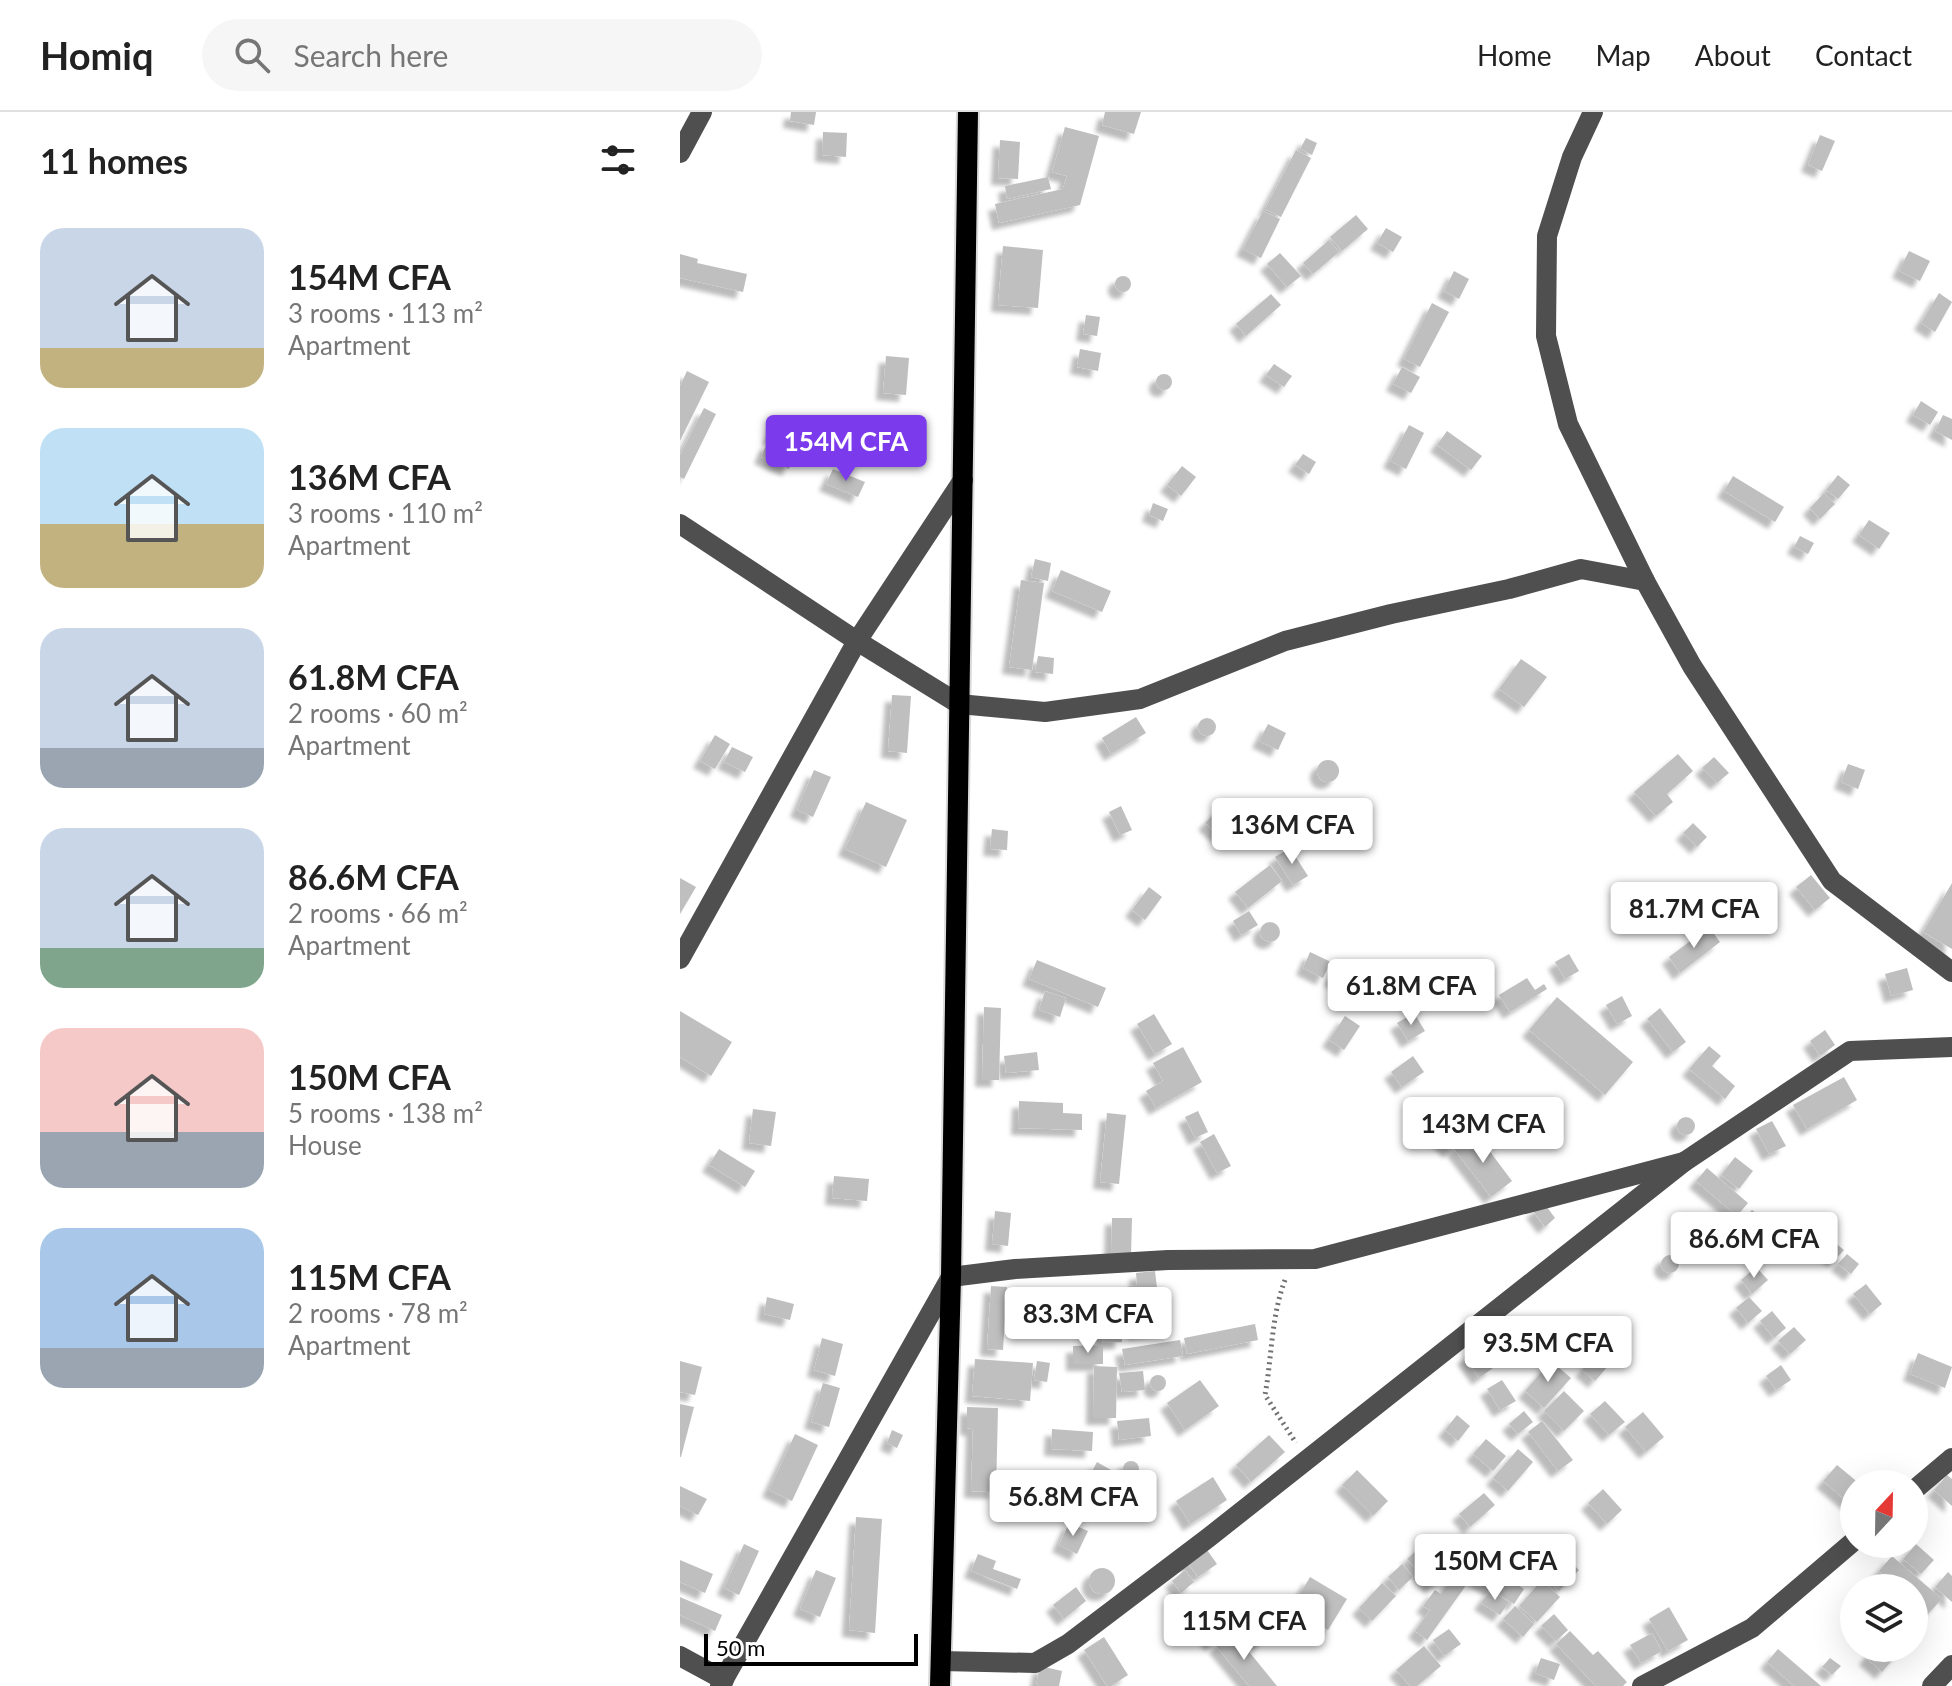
<!DOCTYPE html>
<meta charset="utf-8">
<style>
body{margin:0;font-family:Lato,sans-serif;background:#f6f6f6;color:#222;height:100vh;display:flex;flex-direction:column;font-size:30px;white-space:nowrap}
*{box-sizing:border-box;margin:0}
p{font-size:26px;color:#767676}
.icon{flex:none;width:44px;height:44px;fill:none;stroke:currentColor;stroke-width:2;stroke-linecap:round;stroke-linejoin:round}
.map{position:relative;flex:1;overflow:hidden}
.side{display:flex;flex-direction:column;background:#fff;width:680px}
.side>*{flex:none}
.needle{width:52px;rotate:22deg}
.fabs{position:absolute;left:1160px;top:1358px;display:grid;gap:16px}
.fabs a{display:grid;place-items:center;width:88px;height:88px;border-radius:50%;background:#fff;box-shadow:0 8px 32px #0002;font-size:40px}
.scale{position:absolute;left:24px;bottom:20px;width:214px;box-sizing:border-box;padding-left:8px;border:4px solid #000;border-top:0;font-size:22px;line-height:28px;white-space:nowrap;color:#000;-webkit-text-stroke:6px #fff;paint-order:stroke}
.price{position:absolute;translate:-50% -68px;padding:0 18px;border-radius:8px;background:#fff;color:#222;font-size:26px;line-height:52px;filter:drop-shadow(0 2px 4px #0008)}
.price::after{content:'';position:absolute;left:50%;top:48px;width:24px;height:18px;margin-left:-12px;background:inherit;clip-path:polygon(0 0,100% 0,50% 100%)}
.price.on{background:#7c3aed;color:#fff}
ul{padding:0;list-style:none}
li{display:flex;align-items:center;gap:24px;height:200px;padding:0 40px}
li span{display:grid;place-items:center;flex:none;width:224px;height:160px;border-radius:24px;color:#555}
li>.icon{margin-inline-start:auto}
span .icon{width:96px;height:96px;fill:#fffc;stroke-width:1}
li b{font-size:34px}
h2{display:flex;justify-content:space-between;align-items:center;height:96px;padding:0 40px;font-size:34px}
header{display:flex;align-items:center;gap:48px;box-sizing:border-box;height:112px;padding:0 40px;background:#fff;border-bottom:2px solid #e0e0e0}
header strong{font-size:38px}
nav{display:flex;gap:44px;margin-inline-start:auto;font-size:28px}
.search{width:560px;height:72px;background:#f6f6f6;display:flex;align-items:center;gap:20px;box-sizing:border-box;padding:0 28px;border-radius:44px;color:#767676;font-size:30px}
main{display:flex;flex:1;min-height:0}
.map>svg:first-child{display:block}
.building{fill:#bfbfbf;filter:url(#shadow)}
.lines{fill:none;stroke-linecap:round;stroke-linejoin:round}
.major-casing{stroke:#dbdbdb;stroke-width:24}
.path{stroke:#717171;stroke-width:5;stroke-dasharray:2 4;stroke-linecap:butt}
.minor{stroke:#4f4f4f;stroke-width:20}
.major{stroke:#000;stroke-width:20}
</style>
<header>
<strong>Homiq</strong>
<div class="search"><svg class="icon" aria-label="search" viewBox="0 0 24 24"><circle cx="10" cy="10" r="6"/><path d="M15 15l6 6"/></svg>Search here</div>
<nav><a>Home</a><a>Map</a><a>About</a><a>Contact</a></nav>
</header>
<main>
<section class="side">
<h2>11 homes<svg class="icon" aria-label="filters" viewBox="0 0 24 24"><path d="M4 7h16M4 17h16"/><circle cx="9" cy="7" r="2"/><circle cx="15" cy="17" r="2"/></svg></h2>
<ul>
<li><span style="background:linear-gradient(#c9d6e8 75%,#c2b280 0)"><svg class="icon" aria-label="home" viewBox="0 0 24 24"><path d="M3 11l9-7 9 7M6 9v11h12V9"/></svg></span><div><b>154M CFA</b><p>3 rooms · 113 m²</p><p>Apartment</p></div></li>
<li><span style="background:linear-gradient(#bfe0f5 60%,#c2b280 0)"><svg class="icon" aria-label="home" viewBox="0 0 24 24"><path d="M3 11l9-7 9 7M6 9v11h12V9"/></svg></span><div><b>136M CFA</b><p>3 rooms · 110 m²</p><p>Apartment</p></div></li>
<li><span style="background:linear-gradient(#c9d6e8 75%,#9aa5b1 0)"><svg class="icon" aria-label="home" viewBox="0 0 24 24"><path d="M3 11l9-7 9 7M6 9v11h12V9"/></svg></span><div><b>61.8M CFA</b><p>2 rooms · 60 m²</p><p>Apartment</p></div></li>
<li><span style="background:linear-gradient(#c9d6e8 75%,#7fa58c 0)"><svg class="icon" aria-label="home" viewBox="0 0 24 24"><path d="M3 11l9-7 9 7M6 9v11h12V9"/></svg></span><div><b>86.6M CFA</b><p>2 rooms · 66 m²</p><p>Apartment</p></div></li>
<li><span style="background:linear-gradient(#f6c9c9 65%,#9aa5b1 0)"><svg class="icon" aria-label="home" viewBox="0 0 24 24"><path d="M3 11l9-7 9 7M6 9v11h12V9"/></svg></span><div><b>150M CFA</b><p>5 rooms · 138 m²</p><p>House</p></div></li>
<li><span style="background:linear-gradient(#a9c7e8 75%,#9aa5b1 0)"><svg class="icon" aria-label="home" viewBox="0 0 24 24"><path d="M3 11l9-7 9 7M6 9v11h12V9"/></svg></span><div><b>115M CFA</b><p>2 rooms · 78 m²</p><p>Apartment</p></div></li>
</ul>
</section>
<div class="map">
<svg width="1272" height="1574" viewBox="0 0 1272 1574">
<defs>
<filter id="shadow"><feDropShadow dx="-7" dy="7" stdDeviation="2" flood-color="#0004"/></filter>
</defs>
<rect width="100%" height="100%" fill="#fff"/>
<g class="building">
<path d="M111 0H136L134 13 110 9Z"/>
<path d="M425 0H461L454 22 422 13Z"/>
<path d="M385 15 419 24 400 93 319 111 315 92 383 77 387 64 372 60Z"/>
<path d="M143 20 167 21 166 45 142 43Z"/>
<path d="M1140 23 1155 29 1142 59 1128 53Z"/>
<path d="M626 26 637 31 632 43 620 37Z"/>
<path d="M320 28 340 30 338 67 318 66Z"/>
<path d="M616 38 631 46 601 105 585 97Z"/>
<path d="M368 65 371 77 327 87 325 74Z"/>
<path d="M583 99 600 107 581 146 563 137Z"/>
<path d="M676 103 688 117 662 139 650 125Z"/>
<path d="M706 116 722 125 713 140 697 131Z"/>
<path d="M649 128 659 140 633 162 623 151Z"/>
<path d="M323 134 363 138 358 196 318 193Z"/>
<path d="M1229 139 1250 149 1240 169 1219 159Z"/>
<path d="M600 141 621 164 607 175 587 152Z"/>
<path d="M0 142 18 147 17 151 67 162 63 180 0 166Z"/>
<path d="M774 159 789 167 779 187 764 179Z"/>
<circle cx="443" cy="172" r="8"/>
<path d="M1259 181 1272 190 1255 220 1241 211Z"/>
<path d="M591 182 601 193 566 224 556 212Z"/>
<path d="M752 191 769 200 740 255 724 247Z"/>
<path d="M406 203 420 205 417 224 403 222Z"/>
<path d="M400 237 421 241 418 259 397 255Z"/>
<path d="M206 244 229 246 226 283 203 281Z"/>
<path d="M594 252 612 264 604 275 586 263Z"/>
<path d="M722 255 740 265 731 281 713 272Z"/>
<path d="M7 259 29 270 0 329V274Z"/>
<circle cx="484" cy="270" r="8"/>
<path d="M1241 289 1258 300 1250 313 1233 303Z"/>
<path d="M24 296 36 302 4 367 0 365V343Z"/>
<path d="M1263 303 1272 307V328L1255 319Z"/>
<path d="M97 308 140 325 133 342 90 325Z"/>
<path d="M729 313 744 321 726 357 710 349Z"/>
<path d="M767 319 802 344 791 358 757 333Z"/>
<path d="M87 331 115 342 109 357 81 345Z"/>
<path d="M623 342 636 350 629 362 615 353Z"/>
<path d="M502 354 516 365 501 384 487 373Z"/>
<path d="M153 357 185 370 178 385 146 372Z"/>
<path d="M1158 363 1170 373 1158 387 1146 378Z"/>
<path d="M1053 364 1104 395 1095 410 1044 379Z"/>
<path d="M1144 381 1155 392 1140 407 1130 396Z"/>
<path d="M473 391 488 397 483 409 469 403Z"/>
<path d="M1189 408 1210 421 1199 437 1179 423Z"/>
<path d="M1120 424 1134 431 1128 442 1114 435Z"/>
<path d="M355 447 371 451 368 469 351 465Z"/>
<path d="M381 458 431 479 422 500 372 479Z"/>
<path d="M341 468 364 471 352 558 329 555Z"/>
<path d="M358 544 374 546 373 562 355 560Z"/>
<path d="M841 547 867 565 844 595 819 577Z"/>
<path d="M212 583 231 584 227 641 208 639Z"/>
<path d="M456 605 466 621 431 642 422 626Z"/>
<circle cx="527" cy="615" r="9"/>
<path d="M588 612 606 621 598 638 579 629Z"/>
<path d="M35 623 50 632 35 657 20 649Z"/>
<path d="M52 635 73 645 65 660 44 650Z"/>
<path d="M998 642 1013 659 987 682 993 690 976 704 954 680Z"/>
<path d="M1034 645 1049 661 1037 671 1022 656Z"/>
<circle cx="648" cy="659" r="11"/>
<path d="M1168 652 1185 658 1178 677 1161 670Z"/>
<path d="M134 658 151 665 133 705 117 698Z"/>
<path d="M186 690 227 708 206 755 165 737Z"/>
<path d="M441 694 452 718 440 723 429 700Z"/>
<path d="M542 694 555 708 539 724 525 711Z"/>
<path d="M1013 711 1027 725 1017 735 1003 721Z"/>
<path d="M312 717 328 719 327 738 310 737Z"/>
<path d="M610 736 628 764 613 773 595 745Z"/>
<path d="M590 753 602 769 568 796 555 780Z"/>
<path d="M1131 763 1150 786 1135 798 1116 775Z"/>
<path d="M0 766 16 775 0 802Z"/>
<path d="M1272 771V837L1243 820Z"/>
<path d="M469 775 482 785 465 808 452 798Z"/>
<path d="M569 799 578 813 561 823 553 809Z"/>
<circle cx="590" cy="820" r="10"/>
<path d="M1029 815 1040 830 1000 861 989 845Z"/>
<path d="M630 840 651 850 643 866 623 856Z"/>
<path d="M889 842 899 859 885 867 875 850Z"/>
<path d="M357 848 426 876 418 895 349 867Z"/>
<path d="M657 854 669 860 663 874 651 867Z"/>
<path d="M1227 856 1233 878 1211 884 1205 862Z"/>
<path d="M847 866 855 878 864 872 867 877 830 900 819 883Z"/>
<path d="M365 879 386 886 380 905 359 898Z"/>
<path d="M942 884 952 904 937 912 926 893Z"/>
<path d="M877 885 953 950 925 983 849 918Z"/>
<path d="M304 895 321 896 319 968H302Z"/>
<path d="M980 896 1006 930 993 940 967 907Z"/>
<path d="M0 899 52 930 31 964 0 945Z"/>
<path d="M734 901 745 919 728 929 717 911Z"/>
<path d="M474 902 492 932 475 942 457 912Z"/>
<path d="M665 904 680 914 664 938 649 928Z"/>
<path d="M1145 918 1155 933 1140 944 1130 929Z"/>
<path d="M1029 934 1041 944 1032 954 1055 974 1045 987 1009 957Z"/>
<path d="M503 935 522 970 476 996 466 979 483 969 473 951Z"/>
<path d="M357 940 359 958 326 961 324 944Z"/>
<path d="M733 944 744 960 722 975 711 960Z"/>
<path d="M1164 965 1177 988 1127 1017 1113 993Z"/>
<path d="M768 986 796 1016 770 1039 743 1010Z"/>
<path d="M339 989 383 991V1001L402 1002V1018L338 1016Z"/>
<path d="M73 997 96 1000 91 1034 69 1031Z"/>
<path d="M518 999 528 1020 515 1026 505 1005Z"/>
<path d="M427 1001 446 1003 439 1072 420 1070Z"/>
<circle cx="1006" cy="1014" r="9"/>
<path d="M1092 1009 1106 1034 1089 1042 1076 1017Z"/>
<path d="M796 1021 832 1069 811 1085 774 1037Z"/>
<path d="M534 1022 551 1054 537 1061 520 1030Z"/>
<path d="M39 1037 75 1059 65 1075 29 1053Z"/>
<path d="M1055 1045 1073 1059 1059 1077 1041 1063Z"/>
<path d="M1027 1056 1068 1091 1057 1104 1016 1069Z"/>
<path d="M154 1064 189 1067 187 1089 152 1086Z"/>
<path d="M864 1091 875 1106 865 1115 853 1099Z"/>
<path d="M1072 1098 1083 1107 1072 1120 1061 1111Z"/>
<path d="M315 1099 331 1101 328 1134 312 1132Z"/>
<path d="M432 1106H452L451 1144H431Z"/>
<path d="M1154 1130 1164 1138 1155 1148 1145 1140Z"/>
<path d="M1167 1142 1179 1152 1171 1162 1158 1152Z"/>
<circle cx="990" cy="1152" r="9"/>
<path d="M1076 1155 1088 1168 1072 1182 1061 1168Z"/>
<path d="M475 1159 482 1218 455 1221 449 1174 457 1173 456 1161Z"/>
<path d="M1186 1172 1202 1192 1190 1202 1173 1182Z"/>
<path d="M311 1174 327 1175 323 1238 307 1237Z"/>
<path d="M439 1176 442 1230 423 1231 421 1177Z"/>
<path d="M349 1177 355 1193 337 1199 332 1183Z"/>
<path d="M87 1185 114 1192 110 1208 84 1202Z"/>
<path d="M1069 1185 1082 1199 1068 1211 1056 1196Z"/>
<path d="M1092 1199 1106 1216 1094 1226 1080 1209Z"/>
<path d="M575 1212 578 1228 507 1242 504 1226Z"/>
<path d="M840 1212 855 1231 842 1241 827 1222Z"/>
<path d="M1114 1215 1126 1228 1110 1242 1098 1229Z"/>
<path d="M142 1226 163 1232 155 1264 134 1258Z"/>
<path d="M500 1228 503 1244 445 1253 442 1237Z"/>
<path d="M423 1233V1252H393V1234Z"/>
<path d="M799 1235 813 1256 799 1266 784 1245Z"/>
<path d="M1238 1241 1272 1255 1265 1276 1230 1262Z"/>
<path d="M916 1242 929 1253 915 1269 902 1258Z"/>
<path d="M295 1247 353 1251 350 1289 292 1284Z"/>
<path d="M0 1249 22 1255 15 1283 0 1280Z"/>
<path d="M357 1249 370 1251 367 1270 354 1268Z"/>
<path d="M871 1249 891 1266 864 1296 845 1279Z"/>
<path d="M1101 1253 1111 1268 1096 1278 1086 1264Z"/>
<path d="M414 1254 437 1255 436 1306H413Z"/>
<path d="M463 1259 465 1278 442 1280 439 1261Z"/>
<circle cx="478" cy="1271" r="8"/>
<path d="M520 1268 539 1294 505 1318 487 1291Z"/>
<path d="M822 1268 836 1289 820 1298 807 1277Z"/>
<path d="M143 1271 160 1276 149 1315 131 1310Z"/>
<path d="M884 1279 904 1299 884 1319 864 1299Z"/>
<path d="M925 1289 945 1310 929 1323 910 1302Z"/>
<path d="M0 1292 14 1295 1 1345H0Z"/>
<path d="M287 1295 318 1296 316 1380 291 1379 293 1317 287 1316Z"/>
<path d="M844 1299 853 1310 838 1322 829 1312Z"/>
<path d="M963 1300 984 1325 966 1340 945 1315Z"/>
<path d="M777 1303 790 1314 778 1329 765 1318Z"/>
<path d="M469 1306 471 1324 439 1328 437 1309Z"/>
<path d="M862 1309 893 1348 878 1359 848 1320Z"/>
<path d="M372 1317 413 1320 412 1339 371 1337Z"/>
<path d="M212 1318 223 1323 217 1336 207 1331Z"/>
<path d="M115 1322 138 1333 112 1389 89 1378Z"/>
<path d="M589 1323 605 1340 571 1370 556 1353Z"/>
<path d="M806 1327 826 1344 813 1359 793 1342Z"/>
<path d="M838 1337 853 1350 828 1379 813 1366Z"/>
<circle cx="451" cy="1357" r="8"/>
<path d="M417 1350 431 1358 421 1377 406 1370Z"/>
<path d="M1157 1353 1180 1372H1174V1388L1170 1392 1143 1369Z"/>
<path d="M677 1358 708 1389 693 1404 662 1373Z"/>
<path d="M388 1363 404 1368 398 1385 382 1380Z"/>
<path d="M1267 1363 1272 1367V1394L1254 1378Z"/>
<path d="M533 1365 547 1388 510 1412 496 1389Z"/>
<path d="M0 1374 27 1387 18 1403 0 1394Z"/>
<path d="M923 1377 942 1398 927 1412 908 1391Z"/>
<path d="M804 1381 815 1393 790 1415 779 1402Z"/>
<circle cx="339" cy="1392" r="8"/>
<path d="M176 1405 202 1407 195 1521 169 1518Z"/>
<path d="M389 1411 408 1419 397 1442 379 1433Z"/>
<path d="M746 1430 771 1458 752 1475 727 1447Z"/>
<path d="M772 1430 844 1477 834 1492 762 1445Z"/>
<path d="M64 1432 79 1439 59 1483 44 1476Z"/>
<path d="M1236 1432 1254 1448 1241 1462 1223 1447Z"/>
<path d="M525 1435 537 1452 518 1465 506 1449Z"/>
<path d="M298 1442 316 1449 313 1457 341 1467 337 1477 291 1459Z"/>
<path d="M884 1444 899 1458 879 1479 864 1466Z"/>
<path d="M1212 1444 1262 1487 1248 1502 1234 1490V1476H1218L1199 1459Z"/>
<path d="M0 1448 33 1462 25 1481 0 1470Z"/>
<path d="M722 1452 733 1465 719 1478 708 1465Z"/>
<circle cx="422" cy="1469" r="13"/>
<path d="M136 1458 156 1466 140 1505 120 1497Z"/>
<path d="M505 1458 514 1470 501 1481 492 1469Z"/>
<path d="M1268 1460 1272 1464V1490L1255 1475Z"/>
<path d="M774 1463 787 1472 747 1528 735 1519 750 1498 743 1494 755 1478 761 1482Z"/>
<path d="M630 1465 667 1487 648 1518 611 1497Z"/>
<path d="M862 1468 880 1485 857 1510 839 1494Z"/>
<path d="M702 1471 716 1484 692 1509 679 1496Z"/>
<path d="M396 1475 406 1489 384 1507 373 1493Z"/>
<path d="M810 1478 829 1490 820 1503 801 1491Z"/>
<path d="M0 1485 42 1503 35 1519 0 1503Z"/>
<path d="M531 1492 551 1517 532 1532 512 1507Z"/>
<path d="M835 1494 854 1512 843 1525 823 1507Z"/>
<path d="M989 1495 1008 1528 988 1539 969 1507Z"/>
<path d="M874 1502 888 1518 876 1529 861 1514Z"/>
<path d="M575 1508 586 1527 569 1537 558 1518Z"/>
<path d="M769 1517 781 1532 764 1544 753 1528Z"/>
<path d="M890 1519 913 1543 918 1539 947 1570 943 1574H916L876 1532Z"/>
<path d="M553 1520 597 1574H569L536 1534Z"/>
<path d="M972 1521 982 1539 961 1551 950 1533Z"/>
<path d="M424 1525 448 1563 431 1574H427L404 1538Z"/>
<path d="M744 1534 761 1554 737 1574H730L716 1558Z"/>
<path d="M1194 1536H1223L1202 1560 1186 1546Z"/>
<path d="M1098 1537 1141 1574H1114L1087 1550Z"/>
<path d="M861 1546 880 1552 874 1568 855 1561Z"/>
<path d="M1150 1546 1161 1554 1152 1563 1142 1555Z"/>
<path d="M360 1554 382 1559 379 1574H356Z"/>
</g>
<g class="lines">
<defs>
<path id="major" d="M260 1574 271 1165 288 0"/>
</defs>
<use href="#major" class="major-casing"/>
<path class="path" d="M605 1168C591 1205 592 1245 585 1283L616 1331"/>
<g class="minor">
<path d="M913 0 892 45 867 124 866 224 888 312 965 469 1012 554 1152 769 1272 860"/>
<path d="M0 41 22 0"/>
<path d="M0 412 177 529 279 592 365 600 460 587 605 529 711 502 829 477 901 457 965 469"/>
<path d="M0 847 177 529 283 368"/>
<path d="M1234 1378 1272 1346"/>
<path d="M0 1544 44 1568"/>
<path d="M261 1549 355 1551 388 1532 528 1426 1004 1050 1170 939 1272 935"/>
<path d="M40 1574 271 1165 335 1157 488 1148 635 1147 1004 1050"/>
<path d="M962 1574 1072 1516 1174 1429"/>
<path d="M1252 1574 1272 1553"/>
</g>
<use href="#major" class="major"/>
</g>
</svg>
<div class="fabs">
<a><svg class="needle" viewBox="-14 -14 28 28"><path d="M0-13l5 13h-10z" fill="#e53935"/><path d="M0 13l5-13h-10z" fill="#767676"/></svg></a>
<a><svg class="icon" aria-label="layers" viewBox="0 0 24 24"><path d="M12 4l9 5-9 5-9-5zM3 14l9 5 9-5"/></svg></a>
</div>
<div class="scale">50 m</div>
<b class="price on" style="left:166px;top:371px">154M CFA</b>
<b class="price" style="left:612px;top:754px">136M CFA</b>
<b class="price" style="left:1014px;top:838px">81.7M CFA</b>
<b class="price" style="left:731px;top:915px">61.8M CFA</b>
<b class="price" style="left:803px;top:1053px">143M CFA</b>
<b class="price" style="left:1074px;top:1168px">86.6M CFA</b>
<b class="price" style="left:408px;top:1243px">83.3M CFA</b>
<b class="price" style="left:868px;top:1272px">93.5M CFA</b>
<b class="price" style="left:393px;top:1426px">56.8M CFA</b>
<b class="price" style="left:815px;top:1490px">150M CFA</b>
<b class="price" style="left:564px;top:1550px">115M CFA</b>
</div>
</main>
